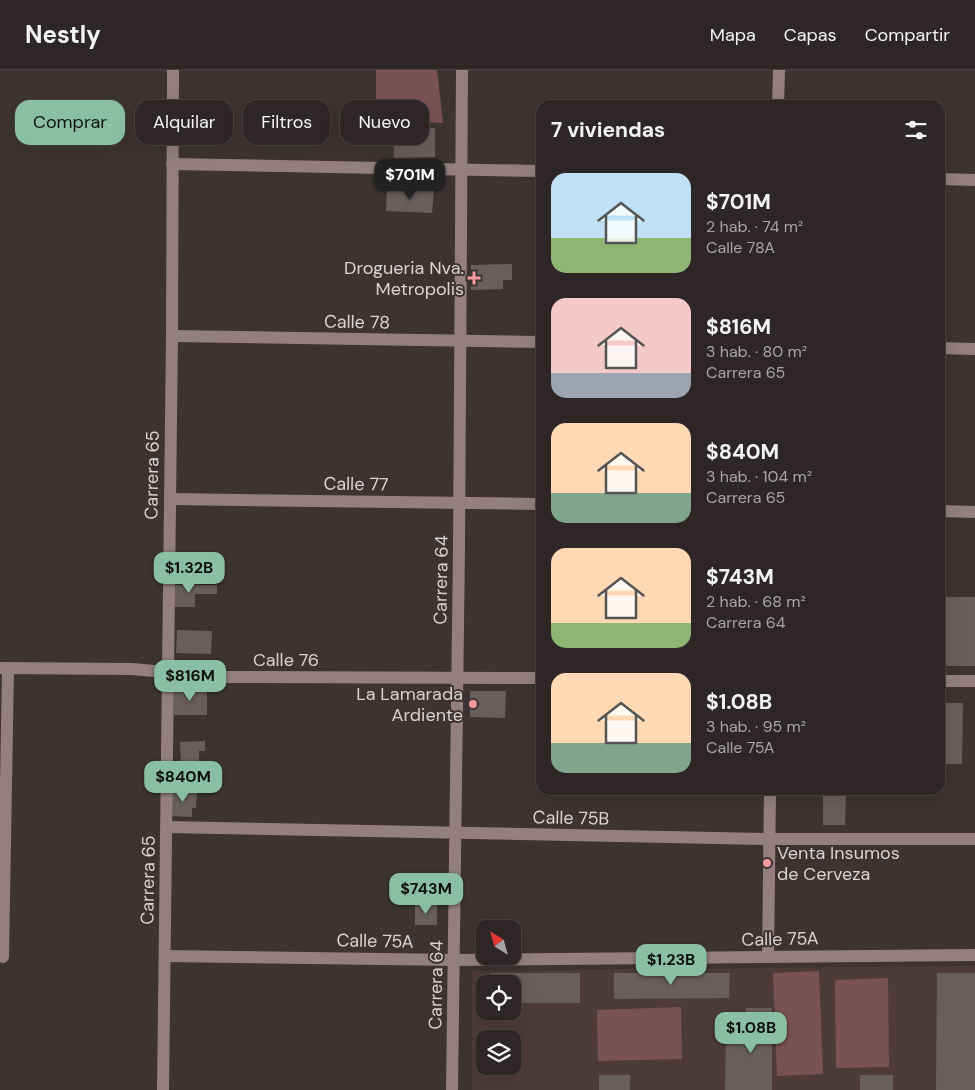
<!DOCTYPE html>
<html lang="es">
<meta charset="utf-8">
<style>
body{margin:0;font-family:"DM Sans",sans-serif;background:#362e2e;color:#f1f3f6;height:100vh;display:flex;flex-direction:column;font-size:19px;white-space:nowrap}
*{box-sizing:border-box;margin:0}
p{font-size:16px;color:#a7a5a7}
.icon{flex:none;width:28px;height:28px;fill:none;stroke:currentColor;stroke-width:2;stroke-linecap:round;stroke-linejoin:round}
.map{position:relative;flex:1;overflow:hidden}
.drawer{position:absolute;left:536px;top:30px;width:409px;height:695px;display:flex;flex-direction:column;background:#2e2626;border-radius:15px;box-shadow:0 5px 20px #0002,0 0 0 1px #494343}
.drawer>*{flex:none}
.top-card{position:absolute;left:15px;top:30px;width:446px;height:45px;display:flex;gap:10px}
.needle{width:32px;rotate:323deg}
.fabs{position:absolute;left:476px;top:850px;display:grid;gap:10px}
.fabs a{display:grid;place-items:center;width:45px;height:45px;border-radius:10px;background:#2e2626;box-shadow:0 5px 20px #0002,0 0 0 1px #494343;font-size:25px}
.price{position:absolute;translate:-50% -42px;padding:0 11px;border-radius:10px;background:#8abfa5;color:#111;font-size:16px;line-height:32px;filter:drop-shadow(0 1px 2px #0008)}
.price::after{content:'';position:absolute;left:50%;top:30px;width:15px;height:11px;margin-left:-8px;background:inherit;clip-path:polygon(0 0,100% 0,50% 100%)}
.price.active{background:#222;color:#fff}
ul{padding:0;list-style:none}
li{display:flex;align-items:center;gap:15px;height:125px;padding:0 15px}
li span{display:grid;place-items:center;flex:none;width:140px;height:100px;border-radius:15px;color:#555}
li>.icon{margin-inline-start:auto}
span .icon{width:60px;height:60px;fill:#fffc;stroke-width:1}
li b{font-size:21px}
h2{display:flex;justify-content:space-between;align-items:center;height:60px;padding:0 15px;font-size:21px}
.pill{padding:0 18px;border-radius:15px;background:#2e2626;box-shadow:0 5px 20px #0002,0 0 0 1px #494343;font-size:18px;line-height:45px}
.pill.active{background:#8abfa5;color:#111}
header{display:flex;align-items:center;gap:30px;box-sizing:border-box;height:70px;padding:0 25px;background:#2e2626;border-bottom:1px solid #494343}
header strong{font-size:24px}
nav{display:flex;gap:28px;margin-inline-start:auto;font-size:18px}
.map>svg:first-child{display:block}
.built{fill:#4d3b3c;fill-rule:evenodd}
.green{fill:#795254}
.building{fill:#695e5e}
.lines{fill:none;stroke-linecap:round;stroke-linejoin:round}
.minor{stroke:#937f80;stroke-width:12}
.poi-dot{fill:#f49aa0;stroke:#3d3333;stroke-width:2}
.labels{text-anchor:middle;stroke-width:4;stroke-linejoin:round;paint-order:stroke}
.poi-label{font-size:18px;fill:#dad3d3;stroke:#3d3333;text-anchor:end}
.street-label{font-size:18px;fill:#dad3d3;stroke:#3d3333}
</style>
<header>
<strong>Nestly</strong>
<nav><a>Mapa</a><a>Capas</a><a>Compartir</a></nav>
</header>
<div class="map">
<svg width="975" height="1020" viewBox="0 0 975 1020">
<rect width="100%" height="100%" fill="#3d3333"/>
<path class="built" d="M975 896V1020H472V901ZM485 914H512V941H485ZM485 969H512V996H485Z"/>
<g class="green">
<path d="M376 0H437L443 53 376 51Z"/>
<path d="M819 901 823 1004 777 1006 773 903Z"/>
<path d="M888 908 889 997 836 998 835 910Z"/>
<path d="M681 937 682 989 598 991 597 940Z"/>
</g>
<g class="building">
<rect x="181" y="32" width="29" height="25"/>
<path d="M393 58H435V87L394 88Z"/>
<path d="M387 118 434 121 432 143 386 141Z"/>
<path d="M512 194V210H503V219L471 220V195Z"/>
<path d="M170 515H217V524H195V537H170Z"/>
<rect x="940" y="527" width="35" height="69"/>
<path d="M177 560 212 561 211 584 176 583Z"/>
<rect x="174" y="620" width="33" height="25"/>
<path d="M470 621H506L505 648 470 647Z"/>
<path d="M940 633H963L962 694H940Z"/>
<path d="M205 671V681H199V693H181L180 672Z"/>
<path d="M172 720H197L196 738H192V747L171 746Z"/>
<path d="M823 720H846L845 755H823Z"/>
<path d="M437 834V855H415V835Z"/>
<path d="M490 903H580V933H512V914H490Z"/>
<path d="M614 903H730L729 928 614 929Z"/>
<path d="M937 903H975V1020H936Z"/>
<path d="M746 938H772V1020H725L726 964H745Z"/>
<rect x="599" y="1005" width="31" height="15"/>
<rect x="860" y="1005" width="33" height="15"/>
</g>
<g class="lines">
<g class="minor">
<path d="M778 35 779 0"/>
<path d="M172 94 541 101"/>
<path d="M940 109 975 110"/>
<path d="M172 266 541 272"/>
<path d="M940 278 975 279"/>
<path d="M170 429 541 434"/>
<path d="M940 441 975 442"/>
<path d="M0 598 132 599 221 607 541 608"/>
<path d="M940 611H975"/>
<path d="M166 757 769 769H975"/>
<path d="M165 886 454 890 975 885"/>
<path d="M3 887 8 598"/>
<path d="M768 887 770 720"/>
<path d="M163 1020 172 266 173 0"/>
<path d="M452 1020 459 478 462 0"/>
</g>
</g>
<g class="poi-dot">
<path d="M471.5 200.5h5v5h5v5h-5v5h-5v-5h-5v-5h5z"/>
<circle cx="473" cy="634" r="5"/>
<circle cx="767" cy="793" r="5"/>
</g>
<g class="labels">
<g class="poi-label">
<text x="464" y="204">Drogueria Nva.<tspan x="464" dy="21">Metropolis</tspan></text>
<text x="463" y="630">La Lamarada<tspan x="463" dy="21">Ardiente</tspan></text>
<text x="777" y="789" text-anchor="start">Venta Insumos<tspan x="777" dy="21">de Cerveza</tspan></text>
</g>
<g class="street-label">
<text transform="translate(357 252) rotate(1)" y="6">Calle 78</text>
<text transform="translate(152 405) rotate(-89)" y="6">Carrera 65</text>
<text transform="translate(356 414) rotate(1)" y="6">Calle 77</text>
<text transform="translate(441 510) rotate(-89)" y="6">Carrera 64</text>
<text x="286" y="596">Calle 76</text>
<text transform="translate(571 748) rotate(1)" y="6">Calle 75B</text>
<text transform="translate(148 810) rotate(-89)" y="6">Carrera 65</text>
<text transform="translate(780 869) rotate(-1)" y="6">Calle 75A</text>
<text transform="translate(375 871) rotate(1)" y="6">Calle 75A</text>
<text transform="translate(436 915) rotate(-89)" y="6">Carrera 64</text>
</g>
</g>
</svg>
<div class="fabs">
<a><svg class="needle" viewBox="-14 -14 28 28"><path d="M0-13l5 13h-10z" fill="#e53935"/><path d="M0 13l5-13h-10z" fill="#a7a5a7"/></svg></a>
<a><svg class="icon" aria-label="locate" viewBox="0 0 24 24"><circle cx="12" cy="12" r="6"/><path d="M12 2v4M12 18v4M2 12h4M18 12h4"/></svg></a>
<a><svg class="icon" aria-label="layers" viewBox="0 0 24 24"><path d="M12 4l9 5-9 5-9-5zM3 14l9 5 9-5"/></svg></a>
</div>
<b class="price active" style="left:410px;top:131px">$701M</b>
<b class="price" style="left:189px;top:524px">$1.32B</b>
<b class="price" style="left:190px;top:632px">$816M</b>
<b class="price" style="left:183px;top:733px">$840M</b>
<b class="price" style="left:426px;top:845px">$743M</b>
<b class="price" style="left:671px;top:916px">$1.23B</b>
<b class="price" style="left:751px;top:984px">$1.08B</b>
<div class="top-card">
<a class="pill active">Comprar</a>
<a class="pill">Alquilar</a>
<a class="pill">Filtros</a>
<a class="pill">Nuevo</a>
</div>
<section class="drawer">
<h2>7 viviendas<svg class="icon" aria-label="filters" viewBox="0 0 24 24"><path d="M4 7h16M4 17h16"/><circle cx="9" cy="7" r="2"/><circle cx="15" cy="17" r="2"/></svg></h2>
<ul>
<li><span style="background:linear-gradient(#bfe0f5 65%,#8fb573 0)"><svg class="icon" aria-label="home" viewBox="0 0 24 24"><path d="M3 11l9-7 9 7M6 9v11h12V9"/></svg></span><div><b>$701M</b><p>2 hab. · 74 m²</p><p>Calle 78A</p></div></li>
<li><span style="background:linear-gradient(#f6c9c9 75%,#9aa5b1 0)"><svg class="icon" aria-label="home" viewBox="0 0 24 24"><path d="M3 11l9-7 9 7M6 9v11h12V9"/></svg></span><div><b>$816M</b><p>3 hab. · 80 m²</p><p>Carrera 65</p></div></li>
<li><span style="background:linear-gradient(#ffd9b3 70%,#7fa58c 0)"><svg class="icon" aria-label="home" viewBox="0 0 24 24"><path d="M3 11l9-7 9 7M6 9v11h12V9"/></svg></span><div><b>$840M</b><p>3 hab. · 104 m²</p><p>Carrera 65</p></div></li>
<li><span style="background:linear-gradient(#ffd9b3 75%,#8fb573 0)"><svg class="icon" aria-label="home" viewBox="0 0 24 24"><path d="M3 11l9-7 9 7M6 9v11h12V9"/></svg></span><div><b>$743M</b><p>2 hab. · 68 m²</p><p>Carrera 64</p></div></li>
<li><span style="background:linear-gradient(#ffd9b3 70%,#7fa58c 0)"><svg class="icon" aria-label="home" viewBox="0 0 24 24"><path d="M3 11l9-7 9 7M6 9v11h12V9"/></svg></span><div><b>$1.08B</b><p>3 hab. · 95 m²</p><p>Calle 75A</p></div></li>
</ul>
</section>
</div>
